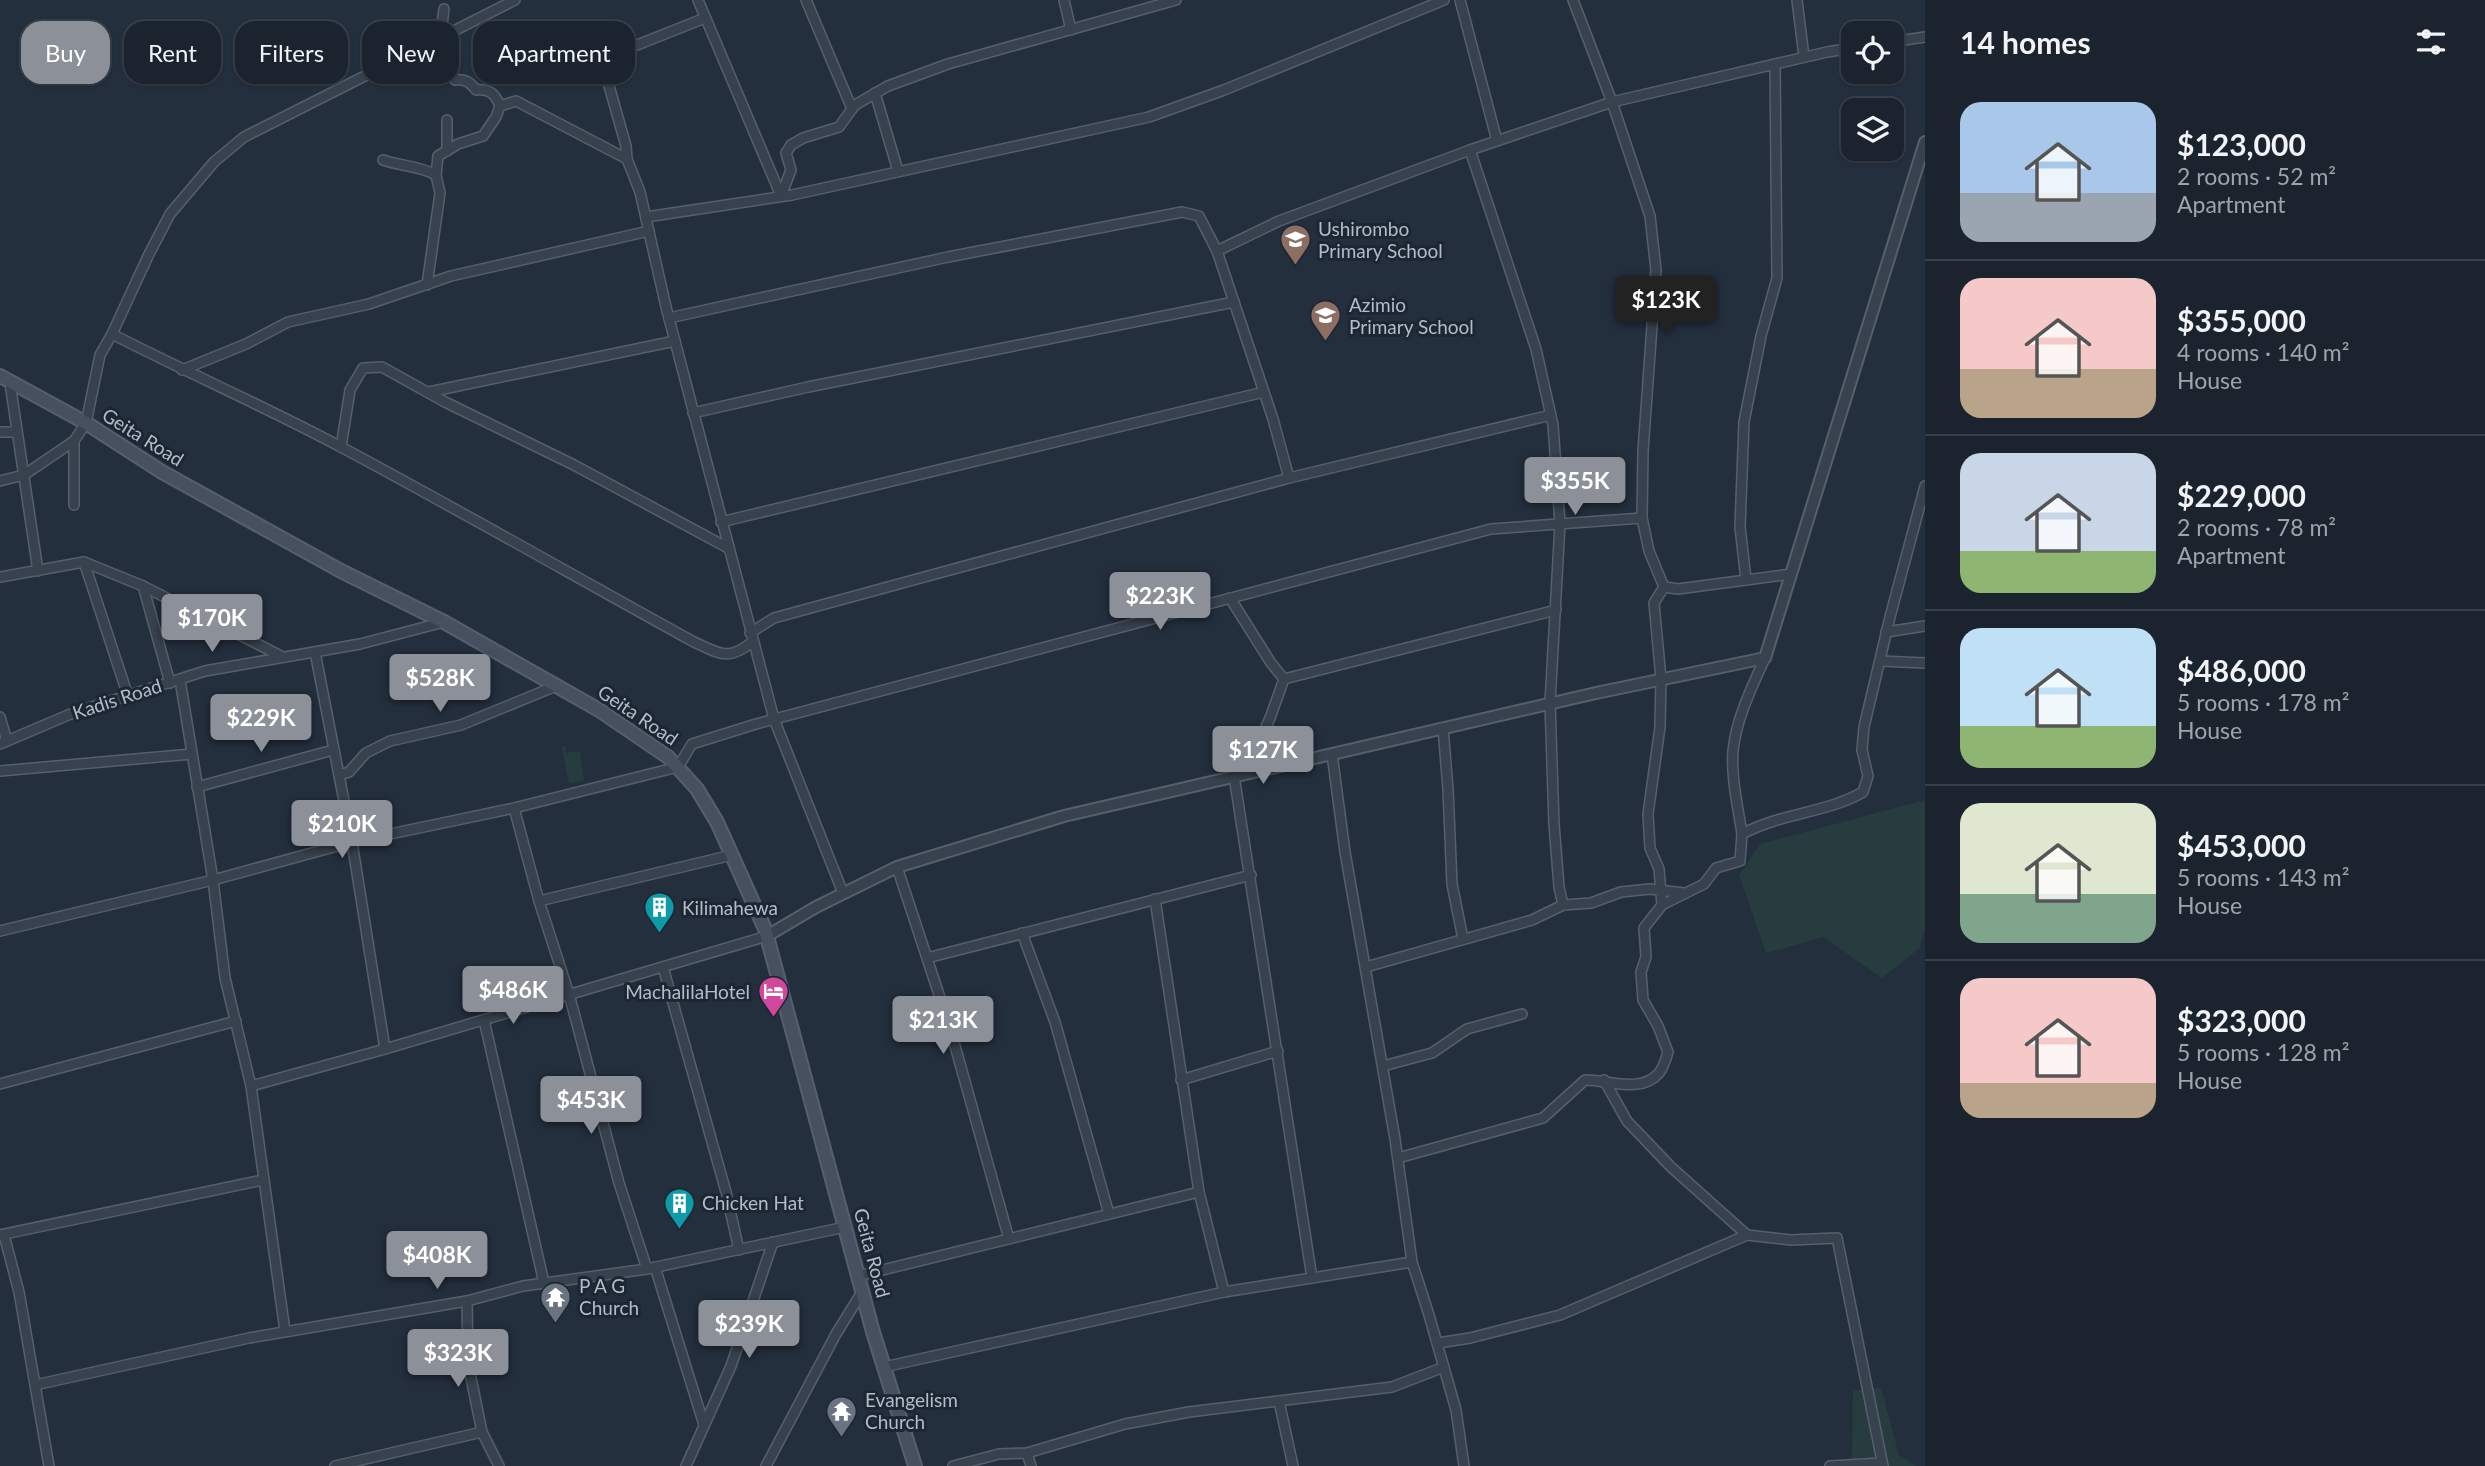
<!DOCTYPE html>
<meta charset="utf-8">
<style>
body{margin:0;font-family:Lato,sans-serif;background:#282f3a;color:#f1f3f6;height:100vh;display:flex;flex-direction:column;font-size:26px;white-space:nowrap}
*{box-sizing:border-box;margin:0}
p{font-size:23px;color:#a0a4aa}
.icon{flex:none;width:38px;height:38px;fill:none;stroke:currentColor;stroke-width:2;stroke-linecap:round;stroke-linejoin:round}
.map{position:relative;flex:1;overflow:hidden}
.sheet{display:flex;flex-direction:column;background:#1b232e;width:560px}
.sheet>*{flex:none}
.guide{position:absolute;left:21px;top:21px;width:665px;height:63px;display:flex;gap:14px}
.controls{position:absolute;left:1841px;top:21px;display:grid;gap:14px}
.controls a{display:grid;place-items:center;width:63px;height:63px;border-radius:14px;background:#1b232e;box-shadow:0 2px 5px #0004,0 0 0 2px #39404a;font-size:35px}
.price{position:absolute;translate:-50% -60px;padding:0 16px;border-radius:7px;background:#8c9099;color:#fff;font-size:23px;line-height:46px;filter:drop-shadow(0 2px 4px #0008)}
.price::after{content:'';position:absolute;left:50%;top:42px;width:21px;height:16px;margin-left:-10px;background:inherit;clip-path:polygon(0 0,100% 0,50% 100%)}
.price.current{background:#222;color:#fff}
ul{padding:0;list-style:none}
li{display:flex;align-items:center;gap:21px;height:175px;padding:0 35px}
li+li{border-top:2px solid #39404a}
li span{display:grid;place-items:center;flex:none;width:196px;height:140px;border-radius:21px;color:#555}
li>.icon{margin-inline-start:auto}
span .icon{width:84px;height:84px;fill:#fffc;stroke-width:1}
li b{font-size:30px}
h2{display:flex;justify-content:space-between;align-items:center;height:84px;padding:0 35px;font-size:30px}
.tag{padding:0 24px;border-radius:21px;background:#1b232e;box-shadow:0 2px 5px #0004,0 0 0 2px #39404a;font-size:24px;line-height:63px}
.tag.current{background:#8c9099;color:#fff}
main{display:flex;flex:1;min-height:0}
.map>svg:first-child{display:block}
.green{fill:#263c3f}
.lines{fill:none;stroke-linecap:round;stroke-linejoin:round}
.minor-casing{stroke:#565f6c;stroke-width:12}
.tertiary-casing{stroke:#565f6c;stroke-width:14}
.secondary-casing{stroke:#565f6c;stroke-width:16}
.minor{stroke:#38414e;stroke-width:9}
.tertiary{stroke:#38414e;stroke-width:10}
.secondary{stroke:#465061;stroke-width:12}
.labels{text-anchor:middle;stroke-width:6;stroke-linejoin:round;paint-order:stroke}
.poi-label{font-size:19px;fill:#b4bcc9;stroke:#1d2633;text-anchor:start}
.street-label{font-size:19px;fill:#b4bcc9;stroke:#1d2633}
</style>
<main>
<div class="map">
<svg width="1925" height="1466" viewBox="0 0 1925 1466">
<rect width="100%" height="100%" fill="#242f3e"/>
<g class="green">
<path d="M565 746 566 753 580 751 584 781 569 783 562 747Z"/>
<path d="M1925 800V927L1920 948 1882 978 1823 937 1766 953 1739 875 1760 844Z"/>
<path d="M1881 1388 1899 1455 1916 1466H1852L1853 1391Z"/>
</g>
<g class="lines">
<defs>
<g id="minor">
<path d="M698 0 781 196"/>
<path d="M806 0 852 109"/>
<path d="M1064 0 1071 30"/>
<path d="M1460 0 1497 141"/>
<path d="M1573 0 1612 102 1650 216 1656 270 1643 451 1642 518 1649 551 1664 587 1678 589 1791 574"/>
<path d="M1797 0 1804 57"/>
<path d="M705 18 617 53 608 60 604 68 626 146 627 159 640 192 666 307 774 719 843 893"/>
<path d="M440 40 444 9"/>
<path d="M1892 42 1925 37"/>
<path d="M420 50 438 59 455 80C465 79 470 82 476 90 489 89 495 93 500 106L496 117 483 136 458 144 438 156 436 175 440 193 427 285"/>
<path d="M875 93 898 171"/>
<path d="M500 106 516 101 627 159"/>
<path d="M447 120V151"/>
<path d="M1470 150 1536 349 1553 425 1560 524 1550 703 1554 824 1559 887 1563 905"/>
<path d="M383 160C400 166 421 166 436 175"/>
<path d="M781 196 791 170 786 153 791 145 803 138 839 127 855 105 888 86 948 64 1176 0"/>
<path d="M646 217 792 195 1149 117 1224 90 1444 0"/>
<path d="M1217 251 1279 221 1470 150 1612 102 1827 52 1853 48"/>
<path d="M669 318 948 257 1182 212 1199 216 1217 251 1273 419 1289 478"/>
<path d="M112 334C188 373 266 407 341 447 459 510 576 577 694 642 719 653 728 662 752 642"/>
<path d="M182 370 246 344 288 322 369 304 451 276 649 231"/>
<path d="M10 383 38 571"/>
<path d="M429 392 675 341"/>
<path d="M693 413 808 387 1234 302"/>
<path d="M0 432H17"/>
<path d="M341 447 350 390 363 368 382 367 445 402 574 465 728 548"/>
<path d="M0 481 24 475 74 441 86 423 100 355 112 334 149 254 170 214 214 162 244 137 515 0"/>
<path d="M74 505V441"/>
<path d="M721 522 1264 392"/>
<path d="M84 562 128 696"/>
<path d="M0 577 84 562 143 586 283 657"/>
<path d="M1746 580 1740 527 1744 422 1761 336 1777 278 1775 64"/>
<path d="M143 586 170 683"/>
<path d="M1230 598 1271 663 1284 679 1556 610"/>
<path d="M1886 632 1925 626"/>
<path d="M750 633 774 618 928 576 1289 478 1551 415"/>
<path d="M315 652 352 842 385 1049"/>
<path d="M1880 661 1925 663"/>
<path d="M180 680 213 880 225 978 251 1086 285 1331"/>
<path d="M0 717 7 741"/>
<path d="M1443 728 1448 789 1452 884 1463 939"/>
<path d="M0 744 73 713 205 671 360 644 444 622"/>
<path d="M1332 754 1345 852 1395 1139 1412 1262 1429 1315 1456 1410 1464 1466"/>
<path d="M0 771 192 754"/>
<path d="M1245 774 1270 718 1284 679"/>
<path d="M339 775 349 772 366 753 390 741 461 725 556 686"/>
<path d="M1234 776 1312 1278"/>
<path d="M197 787 333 750"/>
<path d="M514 808 539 901 569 994 619 1183 647 1269"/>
<path d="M1742 834C1738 807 1731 778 1733 751 1736 719 1752 687 1765 658"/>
<path d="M897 867 950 1028 1009 1239"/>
<path d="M1155 899 1199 1192 1224 1292"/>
<path d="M539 901 732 855"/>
<path d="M1662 905 1659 869 1650 848 1648 814 1660 727 1661 679 1654 603 1664 587"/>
<path d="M0 931 213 880 352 842 514 808 678 767 692 744 756 724 1491 529 1642 518"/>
<path d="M1022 933 1055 1022 1109 1214"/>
<path d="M927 958 1251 875"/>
<path d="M663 967 726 1192 739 1250"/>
<path d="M1366 967 1532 920 1563 905 1591 903 1621 892 1650 889 1684 893"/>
<path d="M484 1020 544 1283"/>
<path d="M1383 1066 1432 1053 1467 1029 1522 1014"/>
<path d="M1181 1080 1278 1051"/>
<path d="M1604 1080 1627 1121 1671 1167 1747 1235 1791 1240 1837 1238 1883 1466"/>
<path d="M0 1084 236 1021"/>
<path d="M251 1086 385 1049 767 936"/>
<path d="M1398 1158 1543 1118 1585 1080C1609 1080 1641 1094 1659 1073 1663 1068 1666 1059 1668 1052L1658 1026 1643 1000 1641 972 1646 957 1644 928 1662 905 1704 884 1716 868 1740 861 1742 834C1781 813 1827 813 1863 792L1868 776 1862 750 1864 727 1890 617 1925 486"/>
<path d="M0 1235 263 1180"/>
<path d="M4 1235 19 1292 49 1466"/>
<path d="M655 1267 704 1425"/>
<path d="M858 1276 1199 1192"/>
<path d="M467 1301 468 1363 482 1432 499 1466"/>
<path d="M1438 1343 1470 1338 1560 1315 1747 1235"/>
<path d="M884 1367 1224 1292 1412 1262"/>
<path d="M35 1385 249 1338 467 1301 523 1286 647 1269 845 1227"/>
<path d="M1279 1401 1293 1466"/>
<path d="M1027 1453 1031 1466"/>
<path d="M335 1466 482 1432"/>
<path d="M686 1466 731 1366 773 1242"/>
<path d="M766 1466 836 1334 862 1292"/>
<path d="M953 1466 999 1454 1027 1453 1125 1424 1189 1412 1392 1387 1444 1367"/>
<path d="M1830 1466 1882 1463"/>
</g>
<path id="tertiary" d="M767 936 816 907 897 867 1064 816 1596 693 1765 658 1925 142"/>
<path id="secondary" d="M0 376 86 423 162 472 341 571 444 622 599 710 668 757 697 789 717 822 765 929 873 1332 915 1466"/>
</defs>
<use href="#minor" class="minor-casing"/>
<use href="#tertiary" class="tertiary-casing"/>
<use href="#secondary" class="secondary-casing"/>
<use href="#minor" class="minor"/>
<use href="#tertiary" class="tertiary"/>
<use href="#secondary" class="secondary"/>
</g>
<defs>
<symbol id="school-pin" viewBox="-11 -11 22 30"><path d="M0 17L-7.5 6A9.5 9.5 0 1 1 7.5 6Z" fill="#8d6e63" stroke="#1d2633"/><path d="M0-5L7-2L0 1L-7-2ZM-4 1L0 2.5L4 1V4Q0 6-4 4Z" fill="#fff"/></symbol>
<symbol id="building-pin" viewBox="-11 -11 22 30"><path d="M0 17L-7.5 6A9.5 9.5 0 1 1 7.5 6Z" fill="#0f9aa8" stroke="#1d2633"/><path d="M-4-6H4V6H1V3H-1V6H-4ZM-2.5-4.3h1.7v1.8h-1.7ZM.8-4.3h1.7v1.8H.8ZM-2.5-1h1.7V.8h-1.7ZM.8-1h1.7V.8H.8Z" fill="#fff"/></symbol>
<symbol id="hotel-pin" viewBox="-11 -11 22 30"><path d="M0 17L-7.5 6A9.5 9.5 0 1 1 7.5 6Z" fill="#d1479c" stroke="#1d2633"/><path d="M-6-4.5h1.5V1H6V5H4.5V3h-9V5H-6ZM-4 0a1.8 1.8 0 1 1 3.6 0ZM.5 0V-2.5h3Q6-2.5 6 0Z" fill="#fff"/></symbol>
<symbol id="temple-pin" viewBox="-11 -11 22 30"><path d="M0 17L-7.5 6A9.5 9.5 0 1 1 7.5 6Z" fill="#6b7280" stroke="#1d2633"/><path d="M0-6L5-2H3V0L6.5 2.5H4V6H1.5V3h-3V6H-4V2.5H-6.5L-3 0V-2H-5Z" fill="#fff"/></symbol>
</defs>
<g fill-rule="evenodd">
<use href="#school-pin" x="1278" y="222" width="35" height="47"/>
<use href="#school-pin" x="1308" y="298" width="35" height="47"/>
<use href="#building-pin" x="642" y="890" width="35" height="47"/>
<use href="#hotel-pin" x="756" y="974" width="35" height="47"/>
<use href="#building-pin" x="662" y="1186" width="35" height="47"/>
<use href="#temple-pin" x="538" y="1280" width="35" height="47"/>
<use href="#temple-pin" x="824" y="1394" width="35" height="47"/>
</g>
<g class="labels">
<g class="poi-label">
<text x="1318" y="236">Ushirombo<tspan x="1318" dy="22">Primary School</tspan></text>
<text x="1349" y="312">Azimio<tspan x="1349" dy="22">Primary School</tspan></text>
<text x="682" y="915">Kilimahewa</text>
<text x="750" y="999" text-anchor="end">MachalilaHotel</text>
<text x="702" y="1210">Chicken Hat</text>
<text x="579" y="1293">P A G<tspan x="579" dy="22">Church</tspan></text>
<text x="865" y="1407">Evangelism<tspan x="865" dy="22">Church</tspan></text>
</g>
<g class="street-label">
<text transform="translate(143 437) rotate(32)" y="7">Geita Road</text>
<text transform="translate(117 699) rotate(-18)" y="7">Kadis Road</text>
<text transform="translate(638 715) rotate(34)" y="7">Geita Road</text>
<text transform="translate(872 1253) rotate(75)" y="7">Geita Road</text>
</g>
</g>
</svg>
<div class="controls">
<a><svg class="icon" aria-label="locate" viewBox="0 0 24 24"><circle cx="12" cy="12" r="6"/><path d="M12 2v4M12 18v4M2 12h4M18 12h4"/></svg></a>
<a><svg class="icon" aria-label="layers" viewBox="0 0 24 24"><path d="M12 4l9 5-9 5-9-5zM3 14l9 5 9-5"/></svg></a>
</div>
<b class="price current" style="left:1666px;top:336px">$123K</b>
<b class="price" style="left:1575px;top:517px">$355K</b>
<b class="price" style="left:1160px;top:632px">$223K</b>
<b class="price" style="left:212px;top:654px">$170K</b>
<b class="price" style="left:440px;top:714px">$528K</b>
<b class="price" style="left:261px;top:754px">$229K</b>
<b class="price" style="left:1263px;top:786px">$127K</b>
<b class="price" style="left:342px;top:860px">$210K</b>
<b class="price" style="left:513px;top:1026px">$486K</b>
<b class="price" style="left:943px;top:1056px">$213K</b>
<b class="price" style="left:591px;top:1136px">$453K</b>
<b class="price" style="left:437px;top:1291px">$408K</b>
<b class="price" style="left:749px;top:1360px">$239K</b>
<b class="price" style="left:458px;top:1389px">$323K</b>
<div class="guide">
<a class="tag current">Buy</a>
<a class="tag">Rent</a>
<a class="tag">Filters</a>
<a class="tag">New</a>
<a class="tag">Apartment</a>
</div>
</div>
<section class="sheet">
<h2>14 homes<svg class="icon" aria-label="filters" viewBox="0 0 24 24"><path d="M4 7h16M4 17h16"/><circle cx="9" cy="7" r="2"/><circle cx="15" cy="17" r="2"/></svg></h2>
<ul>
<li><span style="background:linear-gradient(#a9c7e8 65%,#9aa5b1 0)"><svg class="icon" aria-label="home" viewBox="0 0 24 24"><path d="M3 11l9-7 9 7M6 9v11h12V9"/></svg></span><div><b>$123,000</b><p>2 rooms · 52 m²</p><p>Apartment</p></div></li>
<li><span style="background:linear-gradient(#f6c9c9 65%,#b9a48a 0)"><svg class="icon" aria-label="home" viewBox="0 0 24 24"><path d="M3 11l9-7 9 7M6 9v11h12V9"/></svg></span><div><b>$355,000</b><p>4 rooms · 140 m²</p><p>House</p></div></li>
<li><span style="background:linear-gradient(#c9d6e8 70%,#8fb573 0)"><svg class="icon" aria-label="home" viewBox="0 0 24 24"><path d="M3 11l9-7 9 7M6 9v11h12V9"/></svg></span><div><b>$229,000</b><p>2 rooms · 78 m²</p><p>Apartment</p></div></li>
<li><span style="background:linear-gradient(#bfe0f5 70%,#8fb573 0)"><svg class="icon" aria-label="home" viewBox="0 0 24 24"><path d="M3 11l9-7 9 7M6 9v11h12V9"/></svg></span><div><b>$486,000</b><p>5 rooms · 178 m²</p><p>House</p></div></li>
<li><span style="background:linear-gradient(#dfe7d0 65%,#7fa58c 0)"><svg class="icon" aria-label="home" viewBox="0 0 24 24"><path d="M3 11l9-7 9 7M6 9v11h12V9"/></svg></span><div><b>$453,000</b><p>5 rooms · 143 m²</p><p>House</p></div></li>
<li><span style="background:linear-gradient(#f6c9c9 75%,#b9a48a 0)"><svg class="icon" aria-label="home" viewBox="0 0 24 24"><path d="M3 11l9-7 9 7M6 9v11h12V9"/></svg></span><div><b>$323,000</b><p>5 rooms · 128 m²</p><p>House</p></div></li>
</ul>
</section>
</main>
